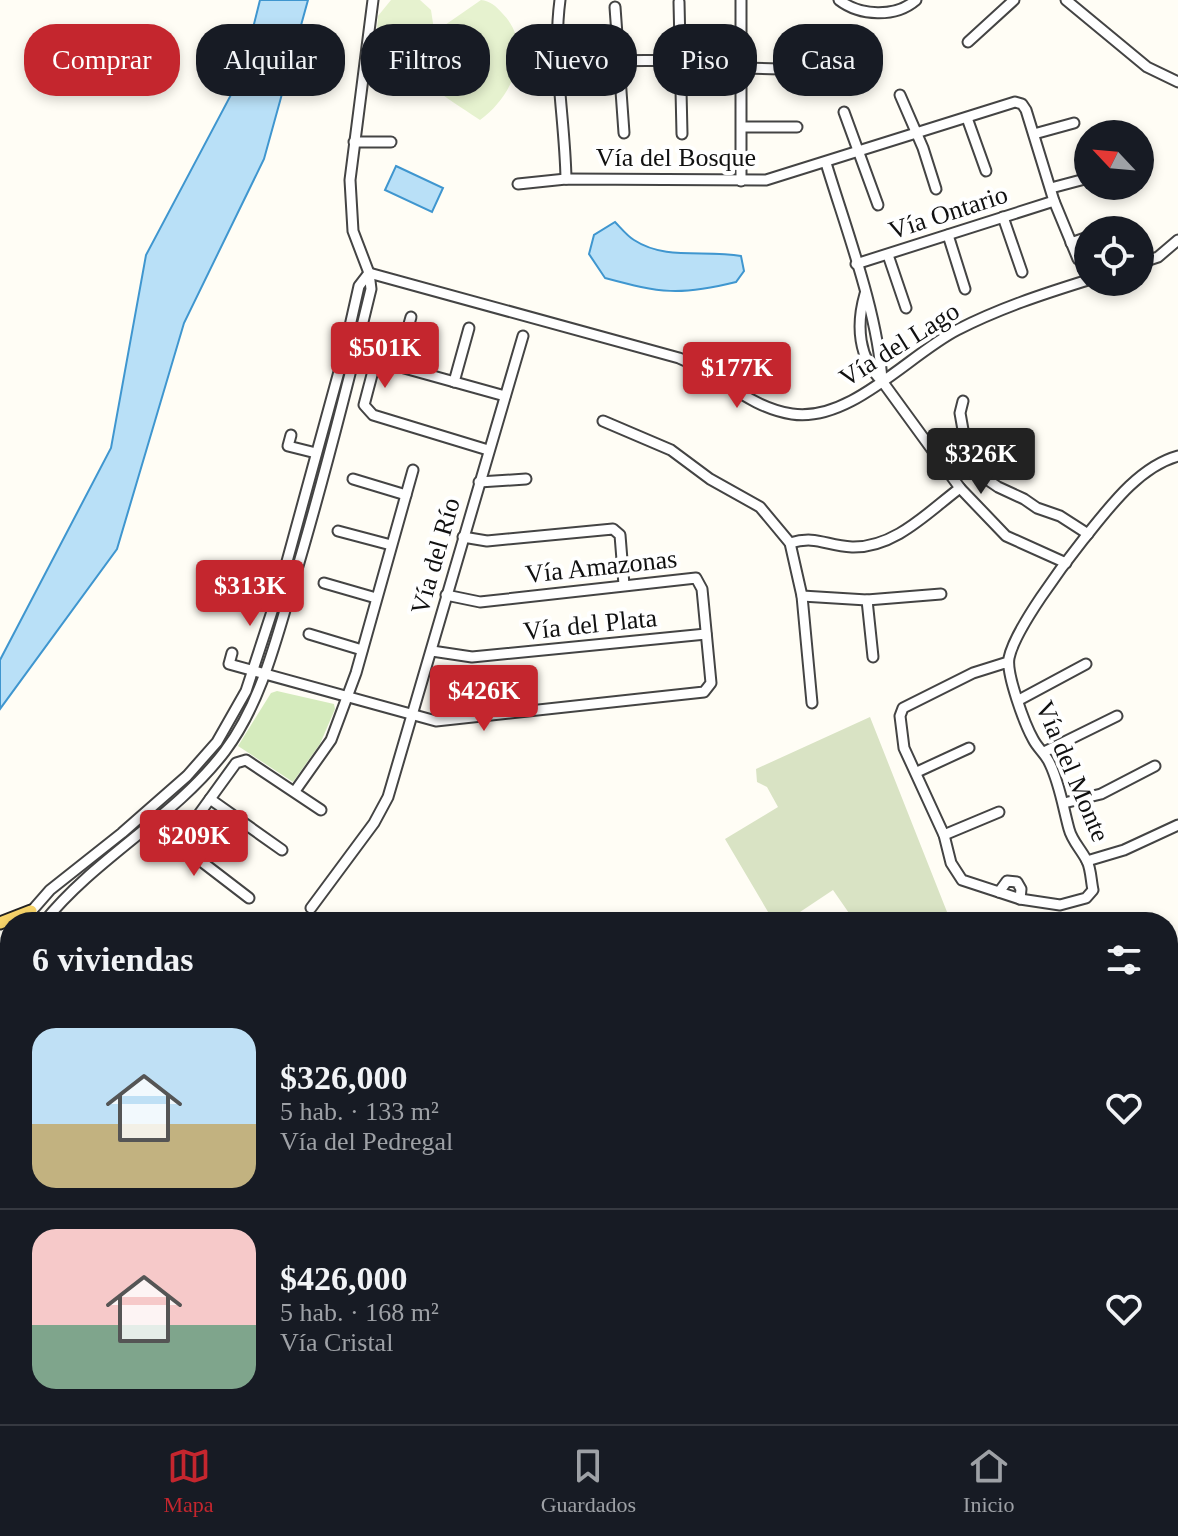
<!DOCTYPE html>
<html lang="es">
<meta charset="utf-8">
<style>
body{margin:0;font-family:"Times New Roman",serif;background:#20242c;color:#f1f3f6;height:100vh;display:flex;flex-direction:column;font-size:30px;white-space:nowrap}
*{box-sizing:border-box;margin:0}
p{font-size:26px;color:#9ea1a6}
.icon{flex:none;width:44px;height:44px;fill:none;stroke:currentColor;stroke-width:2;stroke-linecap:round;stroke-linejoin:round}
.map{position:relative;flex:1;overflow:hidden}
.panel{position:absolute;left:0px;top:912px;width:1178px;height:512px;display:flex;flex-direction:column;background:#171b24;border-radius:32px 32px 0 0;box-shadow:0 4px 12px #0003}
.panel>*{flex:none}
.banner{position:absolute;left:24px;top:24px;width:1130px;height:72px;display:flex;gap:16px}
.needle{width:52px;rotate:296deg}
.tools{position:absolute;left:1074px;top:120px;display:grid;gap:16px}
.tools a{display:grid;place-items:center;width:80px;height:80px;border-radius:50%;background:#171b24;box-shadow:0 4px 12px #0003;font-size:40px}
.price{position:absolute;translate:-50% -68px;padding:0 18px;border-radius:8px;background:#c4262e;color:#fff;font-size:26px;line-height:52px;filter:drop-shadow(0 2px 4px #0008)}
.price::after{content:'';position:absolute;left:50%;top:48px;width:24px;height:18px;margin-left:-12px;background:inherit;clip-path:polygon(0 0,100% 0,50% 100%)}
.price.selected{background:#222;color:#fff}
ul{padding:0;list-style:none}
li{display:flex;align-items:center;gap:24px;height:200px;padding:0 32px}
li+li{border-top:2px solid #363941}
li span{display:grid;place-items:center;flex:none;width:224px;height:160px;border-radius:24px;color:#555}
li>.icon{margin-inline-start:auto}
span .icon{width:96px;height:96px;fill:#fffc;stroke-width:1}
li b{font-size:34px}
h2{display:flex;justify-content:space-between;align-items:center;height:96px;padding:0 32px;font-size:34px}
.tag{padding:0 28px;border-radius:32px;background:#171b24;box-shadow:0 4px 12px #0003;font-size:28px;line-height:72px}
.tag.selected{background:#c4262e;color:#fff}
.dock{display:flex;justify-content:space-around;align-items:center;height:112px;border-top:2px solid #363941;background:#171b24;font-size:22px;color:#9ea1a6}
.dock a{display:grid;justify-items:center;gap:4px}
.dock .selected{color:#c4262e}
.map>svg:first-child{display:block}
.green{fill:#d5ebbd}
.cemetery{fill:#d9e3c4}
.pitch{fill:#e6f2cf}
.water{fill:#b9e0f7;stroke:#3f96cf;stroke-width:2}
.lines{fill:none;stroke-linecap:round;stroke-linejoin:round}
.river{stroke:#b9e0f7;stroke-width:12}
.minor-casing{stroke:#444;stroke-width:13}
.major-casing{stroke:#222;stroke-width:15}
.minor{stroke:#fff;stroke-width:9}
.major{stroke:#f9d66b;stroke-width:11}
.labels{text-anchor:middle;stroke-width:8;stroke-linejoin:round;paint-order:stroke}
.street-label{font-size:26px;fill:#111;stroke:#fff}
</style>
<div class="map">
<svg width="1178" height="1424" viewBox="0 0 1178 1424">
<rect width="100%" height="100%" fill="#fffdf5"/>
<path class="green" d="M277 691 334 704 335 709 320 744 293 782 238 746 271 693Z"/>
<path class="cemetery" d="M870 717 951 922H872L851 916 833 890 785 922H774L725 839 778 807 767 787 757 782 756 769Z"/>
<g class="pitch">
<path d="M391 0H420L431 10 434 30 406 55 400 54 377 31 378 16Z"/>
<path d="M481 0C490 1 496 6 502 13 535 46 513 96 480 120 460 106 411 79 409 55L432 34Z"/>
</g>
<g class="water">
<path d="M260 0H308L264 159 184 323 117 549 0 709V660L111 448 146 255 241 76Z"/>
<path d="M396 166 443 188 432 212 385 190Z"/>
<path d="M615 222C621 228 627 236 634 240 666 261 706 249 741 256L744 271 736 282C679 296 661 293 605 278L589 254 594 235Z"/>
</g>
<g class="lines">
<g class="river">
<path d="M1168 1213 1178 1212"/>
<path d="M486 1424 497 1414"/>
</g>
<defs>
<g id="minor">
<path d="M560 0C552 60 565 119 566 179"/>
<path d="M839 0C860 16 895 18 916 0"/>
<path d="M1066 0 1147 67 1178 82"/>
<path d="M679 2 682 134"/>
<path d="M615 7 624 133"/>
<path d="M968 42 1014 0"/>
<path d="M557 61 741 60"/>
<path d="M742 68 815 70"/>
<path d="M900 95 923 148 936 189"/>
<path d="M844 112 878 205"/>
<path d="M967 118 986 171"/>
<path d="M742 127H797"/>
<path d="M1034 134 1074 123"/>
<path d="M354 142H391"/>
<path d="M826 163C846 229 878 313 882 381"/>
<path d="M741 181V0"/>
<path d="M518 184 566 179 766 180 1015 102 1022 104 1026 110 1054 201 1078 259"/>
<path d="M1051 188 1085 179"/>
<path d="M1003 217 1022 272"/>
<path d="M948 235 965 289"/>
<path d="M1071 243 1088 237"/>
<path d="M888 255 906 308"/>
<path d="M1140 263 1158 257 1178 240"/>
<path d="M856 264 1054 201"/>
<path d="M369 273 679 358C718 374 750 408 792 414 850 423 910 354 957 330 1000 308 1043 294 1088 280"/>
<path d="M865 294C856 325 858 358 882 381L960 488 1006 536 1066 563"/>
<path d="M397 366 411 317"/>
<path d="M454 382 469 328"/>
<path d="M963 401 960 413 965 441 969 458 979 474 998 487 1024 499 1037 508 1060 516 1088 534"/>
<path d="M603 421 671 450 710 479 760 507 790 543 802 596 812 703"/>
<path d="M291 435 288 446 316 453"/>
<path d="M488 450 373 415 364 405 373 371 383 364 397 366 505 396"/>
<path d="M353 479 406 495"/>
<path d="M479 482 526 479"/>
<path d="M338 531 391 545"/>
<path d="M463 537 487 541 613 529 620 535 624 585"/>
<path d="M790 543C817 535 826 546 852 547 895 548 928 512 960 488"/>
<path d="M324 583 376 598"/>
<path d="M802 596 867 600 941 594"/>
<path d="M867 600 873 657"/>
<path d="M309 634 362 650"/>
<path d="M432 651 472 657 706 634"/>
<path d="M232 653 229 664 436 721 704 692 711 683 702 589 696 578 480 602 446 595"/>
<path d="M1008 662 973 673 903 708 900 716 904 748 944 835 951 863 962 880 1020 899 1060 905 1086 898 1093 890C1091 881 1091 869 1087 861 1081 849 1072 841 1069 829 1063 807 1060 785 1050 764 1046 754 1038 749 1033 739 1025 725 1006 674 1009 658 1015 629 1063 565 1083 540 1108 509 1138 467 1178 456"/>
<path d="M1019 700 1086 664"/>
<path d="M1044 752 1117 716"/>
<path d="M917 772 969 748"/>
<path d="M295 791 331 740 340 716 356 673 413 470"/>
<path d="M210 799 282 850"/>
<path d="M1064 803 1101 794 1155 766"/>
<path d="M944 835 999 812"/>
<path d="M1087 861 1124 850 1178 825"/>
<path d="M999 892 1007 881 1017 882 1021 889 1020 899"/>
<path d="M249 898 180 845 181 839 236 763 246 760 321 810"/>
<path d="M311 908 374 823 388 797 523 336"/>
<path d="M22 922 50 890 122 833 187 776 217 742 246 691 280 587 343 357 359 286 369 273"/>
<path d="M44 922C96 857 174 818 225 751 261 703 276 640 293 583 322 486 347 388 371 289L369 273 353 231 350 180 373 0"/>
<path d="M0 1274 10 1241"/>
<path d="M0 1330 10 1340"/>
<path d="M16 1414 31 1424"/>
<path d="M92 1414 104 1424"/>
<path d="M436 1414 450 1424"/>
<path d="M454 1414 467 1424"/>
<path d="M1162 1414 1173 1424"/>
<path d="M0 1417 10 1398"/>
<path d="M114 1424 125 1414"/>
<path d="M164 1424 173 1414"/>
<path d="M248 1424 251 1414"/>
<path d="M656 1424 667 1414"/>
<path d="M784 1424 792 1422 887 1421 905 1424"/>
<path d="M972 1424C987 1415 1020 1413 1034 1424"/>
<path d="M1077 1424 1088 1414"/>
</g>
<g id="major">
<path d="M0 923 31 911"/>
<path d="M0 960 6 948"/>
<path d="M1168 970 1173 973 1178 985"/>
<path d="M0 985 10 964"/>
<path d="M0 1010 10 989"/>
<path d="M0 1111 10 1128"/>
<path d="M0 1134 10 1146"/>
</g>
</defs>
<use href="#minor" class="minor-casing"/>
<use href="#major" class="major-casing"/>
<use href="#minor" class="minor"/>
<use href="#major" class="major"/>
</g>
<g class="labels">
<g class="street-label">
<text x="676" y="166">Vía del Bosque</text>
<text transform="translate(948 212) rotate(-18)" y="9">Vía Ontario</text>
<text transform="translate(899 344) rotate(-32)" y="9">Vía del Lago</text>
<text transform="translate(435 556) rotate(-74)" y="9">Vía del Río</text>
<text transform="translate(601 566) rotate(-6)" y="9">Vía Amazonas</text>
<text transform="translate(590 624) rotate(-6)" y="9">Vía del Plata</text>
<text transform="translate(1073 771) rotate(67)" y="9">Vía del Monte</text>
</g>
</g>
</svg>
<div class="tools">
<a><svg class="needle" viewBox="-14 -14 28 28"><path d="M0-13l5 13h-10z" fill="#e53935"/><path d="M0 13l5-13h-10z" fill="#9ea1a6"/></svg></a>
<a><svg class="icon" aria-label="locate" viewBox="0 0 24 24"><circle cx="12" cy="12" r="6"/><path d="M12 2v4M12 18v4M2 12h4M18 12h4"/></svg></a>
</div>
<b class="price" style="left:385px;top:390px">$501K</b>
<b class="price" style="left:737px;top:410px">$177K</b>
<b class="price selected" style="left:981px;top:496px">$326K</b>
<b class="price" style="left:250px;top:628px">$313K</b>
<b class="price" style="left:484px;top:733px">$426K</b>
<b class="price" style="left:194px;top:878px">$209K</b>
<div class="banner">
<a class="tag selected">Comprar</a>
<a class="tag">Alquilar</a>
<a class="tag">Filtros</a>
<a class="tag">Nuevo</a>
<a class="tag">Piso</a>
<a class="tag">Casa</a>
</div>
<section class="panel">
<h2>6 viviendas<svg class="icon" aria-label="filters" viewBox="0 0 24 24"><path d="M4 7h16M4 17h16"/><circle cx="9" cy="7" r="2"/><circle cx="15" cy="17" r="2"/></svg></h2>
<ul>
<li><span style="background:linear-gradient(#bfe0f5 60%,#c2b280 0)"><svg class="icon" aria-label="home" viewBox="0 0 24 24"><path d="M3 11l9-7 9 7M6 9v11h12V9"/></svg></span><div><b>$326,000</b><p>5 hab. · 133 m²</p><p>Vía del Pedregal</p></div><svg class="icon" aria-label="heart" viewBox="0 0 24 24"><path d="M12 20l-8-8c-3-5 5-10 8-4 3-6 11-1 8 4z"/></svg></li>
<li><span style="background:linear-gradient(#f6c9c9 60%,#7fa58c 0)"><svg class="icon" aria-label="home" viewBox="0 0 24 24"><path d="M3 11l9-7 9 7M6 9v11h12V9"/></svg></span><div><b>$426,000</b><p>5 hab. · 168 m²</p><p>Vía Cristal</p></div><svg class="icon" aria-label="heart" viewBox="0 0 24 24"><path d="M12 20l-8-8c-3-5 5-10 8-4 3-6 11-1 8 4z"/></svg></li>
</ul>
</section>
</div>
<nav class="dock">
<a class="selected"><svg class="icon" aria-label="map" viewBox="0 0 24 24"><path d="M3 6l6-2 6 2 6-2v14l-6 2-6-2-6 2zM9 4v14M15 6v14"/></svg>Mapa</a>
<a><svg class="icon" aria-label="saved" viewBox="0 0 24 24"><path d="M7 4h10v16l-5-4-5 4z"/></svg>Guardados</a>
<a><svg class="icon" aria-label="home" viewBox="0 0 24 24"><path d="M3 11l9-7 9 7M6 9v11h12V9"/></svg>Inicio</a>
</nav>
